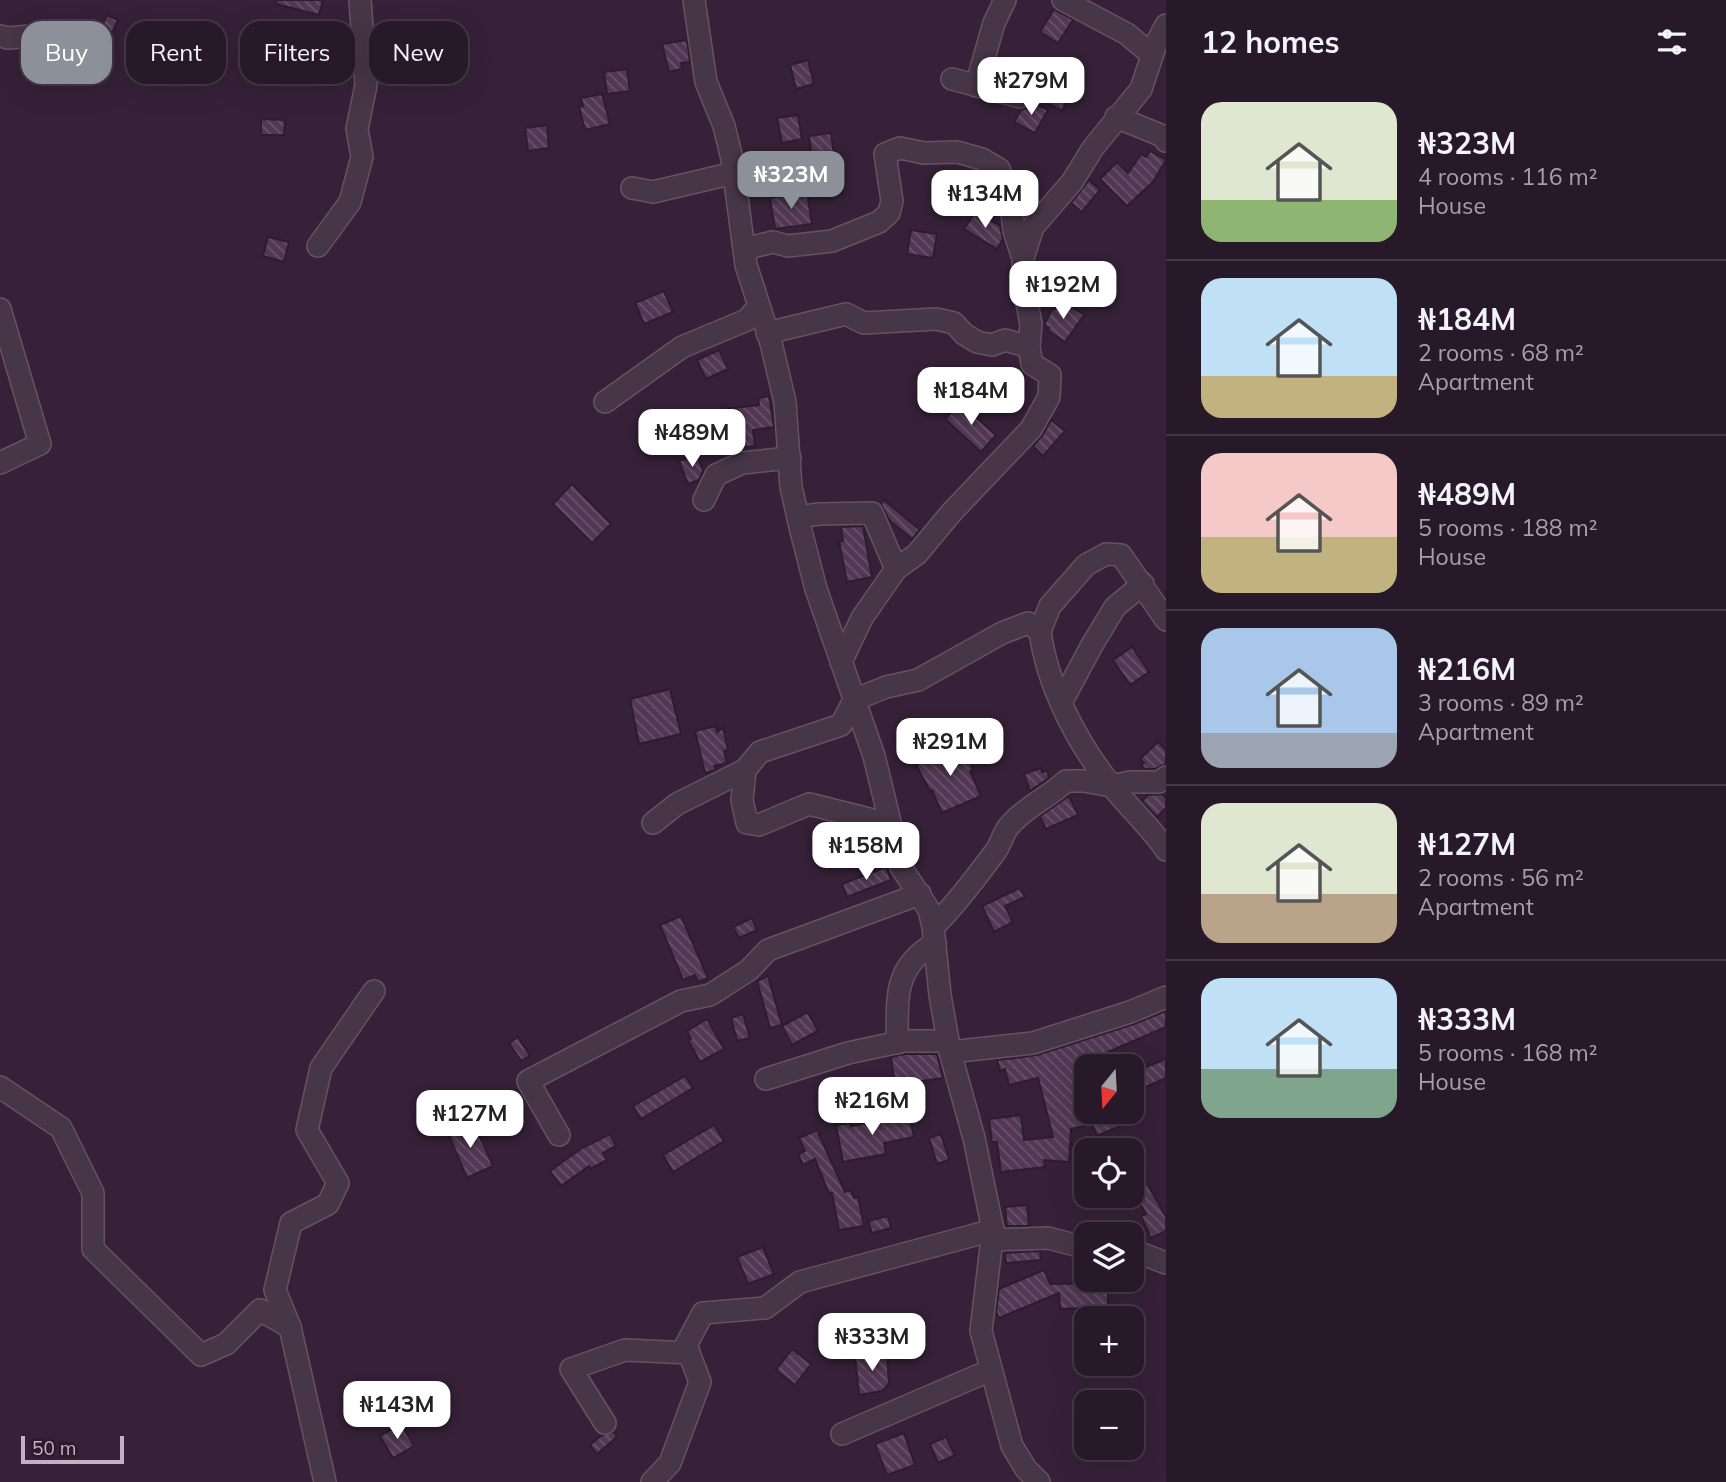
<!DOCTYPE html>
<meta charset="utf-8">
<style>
body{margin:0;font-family:Mulish,sans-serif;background:#302232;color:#f1f3f6;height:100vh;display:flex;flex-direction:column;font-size:26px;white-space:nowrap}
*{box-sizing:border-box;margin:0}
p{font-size:23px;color:#a5a0a8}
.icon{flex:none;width:38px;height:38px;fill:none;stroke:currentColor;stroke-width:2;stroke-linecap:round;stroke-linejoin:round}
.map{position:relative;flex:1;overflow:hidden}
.drawer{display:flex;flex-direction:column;background:#28192a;width:560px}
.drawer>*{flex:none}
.hud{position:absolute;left:21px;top:21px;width:665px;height:63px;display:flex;gap:14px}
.needle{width:46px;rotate:198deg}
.buttons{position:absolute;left:1074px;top:1054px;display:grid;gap:14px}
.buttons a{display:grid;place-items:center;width:70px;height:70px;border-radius:14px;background:#28192a;box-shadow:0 7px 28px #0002,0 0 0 2px #443847;font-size:35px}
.scale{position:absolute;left:21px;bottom:18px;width:103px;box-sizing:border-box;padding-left:7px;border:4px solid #c4afc5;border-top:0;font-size:19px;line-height:24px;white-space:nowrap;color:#c4afc5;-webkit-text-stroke:5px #2c1a2d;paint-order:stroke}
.price{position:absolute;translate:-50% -60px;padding:0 16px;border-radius:14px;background:#fff;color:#222;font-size:23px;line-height:46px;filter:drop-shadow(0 2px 4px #0008)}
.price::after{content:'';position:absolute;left:50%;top:42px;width:21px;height:16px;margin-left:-10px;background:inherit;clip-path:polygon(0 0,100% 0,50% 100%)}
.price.on{background:#8c9099;color:#fff}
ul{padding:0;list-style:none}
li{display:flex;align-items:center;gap:21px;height:175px;padding:0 35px}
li+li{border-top:2px solid #443847}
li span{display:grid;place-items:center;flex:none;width:196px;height:140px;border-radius:21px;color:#555}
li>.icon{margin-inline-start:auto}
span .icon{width:84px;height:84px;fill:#fffc;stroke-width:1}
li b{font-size:30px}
h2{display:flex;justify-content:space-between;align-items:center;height:84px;padding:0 35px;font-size:30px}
.chip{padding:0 24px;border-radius:21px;background:#28192a;box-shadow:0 7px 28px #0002,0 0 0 2px #443847;font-size:24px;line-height:63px}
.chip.on{background:#8c9099;color:#fff}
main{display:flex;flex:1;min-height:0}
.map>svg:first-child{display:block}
.building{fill:url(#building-back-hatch);stroke:#2e1c2f;stroke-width:2}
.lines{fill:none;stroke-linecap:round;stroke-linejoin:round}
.minor-casing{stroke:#655266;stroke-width:24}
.minor{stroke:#473548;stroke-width:21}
</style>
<main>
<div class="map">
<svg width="1166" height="1482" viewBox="0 0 1166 1482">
<defs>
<pattern id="building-back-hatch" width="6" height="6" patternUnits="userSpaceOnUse" patternTransform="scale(1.75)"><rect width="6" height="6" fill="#523854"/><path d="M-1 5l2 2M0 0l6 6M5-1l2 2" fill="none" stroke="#69526b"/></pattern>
</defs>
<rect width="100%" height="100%" fill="#362138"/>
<g class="building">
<path d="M277 0H323L319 15 276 4Z"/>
<path d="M1054 9 1073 20 1058 43 1040 32Z"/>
<path d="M107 15 118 20 104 50 93 45Z"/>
<path d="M687 40 690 62 681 63 682 69 669 72 662 44Z"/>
<path d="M50 45 71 50 66 70 44 64Z"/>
<path d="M808 60 814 84 796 89 790 65Z"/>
<path d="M627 69 630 91 607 94 604 72Z"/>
<path d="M1055 82 1072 91 1062 111 1044 102Z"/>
<path d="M602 94 610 124 585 130 579 107 583 106 581 98Z"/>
<path d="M1032 102 1048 110 1035 133 1014 122 1021 110 1029 107Z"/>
<path d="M798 115 802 139 782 143 777 118Z"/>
<path d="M261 119 285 120 284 135H261Z"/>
<path d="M547 125 549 148 528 151 525 128Z"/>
<path d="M831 133 834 154 812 157 809 136Z"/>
<path d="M1150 151 1166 160 1153 182 1127 206 1100 179 1117 162 1128 173 1141 154 1146 157Z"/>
<path d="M840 179 842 194 821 197 820 182Z"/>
<path d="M1089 180 1100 190 1082 212 1071 203Z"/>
<path d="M807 192 812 224 775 229 770 198Z"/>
<path d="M976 211 1000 226 1003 239 997 249 964 229Z"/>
<path d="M911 230 937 234 933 258 907 254Z"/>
<path d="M268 237 289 242 284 262 263 256Z"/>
<path d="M664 291 673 312 644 324 635 303Z"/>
<path d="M1061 300 1084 315 1065 342 1047 330 1049 328 1044 325 1053 308 1055 309Z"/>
<path d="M719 350 728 369 706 379 697 360Z"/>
<path d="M769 396 774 427 753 430 755 446 729 449 724 409 759 405 758 398Z"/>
<path d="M960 403 996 435 981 452 945 419Z"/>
<path d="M1051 420 1065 431 1043 456 1033 446 1042 436Z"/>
<path d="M697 454 703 471 699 480 688 484 679 461Z"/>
<path d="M572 484 611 524 592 543 553 504Z"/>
<path d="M884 500 920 530 912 539 889 520 881 504Z"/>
<path d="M863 526 872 577 847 582 839 541H843L841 527Z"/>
<path d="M1132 647 1149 672 1130 685 1113 660Z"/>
<path d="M670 689 681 734 639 744 630 699Z"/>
<path d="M716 726 717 732 723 728 728 750 724 751 727 763 714 766 716 770 705 773 695 731Z"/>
<path d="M1158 742 1166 750V764L1155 769H1145L1141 765 1144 763 1140 759Z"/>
<path d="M960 743 973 769 970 771 981 796 942 813 932 790 930 791 916 765Z"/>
<path d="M1041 768 1042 772 1047 771 1049 778 1030 791 1024 774Z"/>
<path d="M1162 794 1166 798V808L1157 817 1142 801 1148 795Z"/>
<path d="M1069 796 1078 815 1046 829 1040 816Z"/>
<path d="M833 824 843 826 849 840 829 849 820 829Z"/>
<path d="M886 867 891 880 847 897 842 884Z"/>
<path d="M1020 888 1025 897 1005 906 1013 922 994 932 982 906Z"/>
<path d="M681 916 708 978 698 982 695 975 683 980 660 925Z"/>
<path d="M752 918 757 930 739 938 733 927Z"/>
<path d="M768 976 782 1025 770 1028 757 981Z"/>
<path d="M1166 1011V1027L1096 1057 1098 1065 1087 1066V1111H1130L1134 1120 1097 1136 1092 1124 1071 1129 1069 1162 1044 1160 1045 1167 1001 1172 997 1142H992L989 1119 1021 1115 1024 1140 1053 1137 1038 1078 1009 1085 1005 1069 1000 1071 997 1060 1037 1055 1134 1024Z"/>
<path d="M808 1012 818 1031 792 1045 782 1026Z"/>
<path d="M743 1014 750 1038 737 1041 731 1018Z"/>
<path d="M707 1019 724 1049 700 1062 688 1040 691 1039 687 1031Z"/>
<path d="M518 1037 530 1056 521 1061 509 1043Z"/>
<path d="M905 1054H937L943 1078 895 1085 891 1057Z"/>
<path d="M1166 1059V1078L1132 1093V1073Z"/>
<path d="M685 1076 693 1088 641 1119 633 1106Z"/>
<path d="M909 1114 914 1137 884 1143 886 1154 843 1162 836 1125 850 1123 851 1126Z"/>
<path d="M473 1121 493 1166 467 1178 448 1133Z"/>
<path d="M714 1125 724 1141 673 1172 663 1155Z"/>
<path d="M817 1130 845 1192 851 1190 854 1198 858 1197 864 1226 839 1230 832 1193 829 1194 815 1159 803 1165 798 1154 805 1151 799 1138Z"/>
<path d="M610 1134 616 1146 603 1153 607 1160 590 1169 589 1166 561 1186 550 1171 582 1148Z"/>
<path d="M941 1134 949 1160 937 1164 929 1138Z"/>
<path d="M1140 1171 1166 1217V1231L1151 1238 1141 1216 1146 1214 1132 1189V1175Z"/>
<path d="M1027 1205 1029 1226H1007L1005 1207Z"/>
<path d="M888 1216 891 1228 872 1233 868 1221Z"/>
<path d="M763 1247 774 1274 748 1284 737 1257Z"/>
<path d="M1040 1251 1041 1260 1006 1263 1005 1253Z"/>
<path d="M1044 1270 1050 1284 1108 1283V1307L1060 1309 1059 1293 999 1318 996 1312 999 1289Z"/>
<path d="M792 1349 811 1364 795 1385 776 1370Z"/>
<path d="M887 1353 889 1384 882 1391 859 1395 855 1355Z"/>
<path d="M401 1424 414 1446 393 1458 380 1436Z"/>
<path d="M614 1432 617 1437 597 1454 590 1445 602 1435Z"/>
<path d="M904 1433 915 1465 887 1475 875 1444Z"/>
<path d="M946 1437 955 1455 938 1463 930 1444Z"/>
</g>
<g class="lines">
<defs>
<g id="minor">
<path d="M694 0 706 82 724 126 732 159 746 265 771 343 785 402 791 487 801 531 816 589 874 756 901 867 929 910 933 927 940 995 950 1052 974 1138 993 1230 981 1331 1012 1446 1026 1469 1039 1482"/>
<path d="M1063 0 1127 34 1152 55"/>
<path d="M0 36 8 38 42 35"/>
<path d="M952 79 1020 97"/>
<path d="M976 86 994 23 1005 0"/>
<path d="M1116 117 1163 136 1166 141"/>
<path d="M632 188 653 192 734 173"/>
<path d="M318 246 350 202 362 157 357 129 366 85 360 0"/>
<path d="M744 249 773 242 788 246 832 241 879 222 889 213 892 201 885 154 900 148 924 153 957 152 982 159 999 169 1010 196 1014 231 1023 258 1024 288 1031 324 1029 347 1032 364 1050 375 1049 397 1031 429 951 513 917 554 896 569 862 618 841 662"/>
<path d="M1023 258 1033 227 1072 182 1093 148 1141 89 1156 44 1166 25"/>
<path d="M0 309 40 444 0 463"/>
<path d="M767 333 846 314 864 323 936 319 954 323 964 334 977 342 992 345 1005 340 1029 347"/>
<path d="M605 402 682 347 747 320 759 306"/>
<path d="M704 500 716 475 742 463 790 458"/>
<path d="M798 517 819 514 872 513 896 569"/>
<path d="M1040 631 1050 606 1086 565 1106 554 1121 555 1166 620"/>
<path d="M1062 701 1092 645 1115 607 1143 584"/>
<path d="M745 770 742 800 747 823 759 825 809 804 889 824"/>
<path d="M653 823 677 804 745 770 760 752 841 725 854 700 886 687 918 680 1002 633 1028 623 1040 631C1047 685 1077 743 1111 785 1129 808 1150 826 1166 850"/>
<path d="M933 927C953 908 978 875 995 852 1002 843 1003 831 1011 824 1027 806 1049 797 1066 781H1084L1111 786 1130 782H1159L1166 777"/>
<path d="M897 1043C898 999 892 968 935 943"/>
<path d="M950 1052 1033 1043 1130 1012 1166 997"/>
<path d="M766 1079 848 1053 904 1041H948"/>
<path d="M0 1087 61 1128 93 1193V1249L201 1355 226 1344 260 1310 290 1327"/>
<path d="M559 1135 528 1081 681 1001 710 995 749 970 768 950 920 894"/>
<path d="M992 1240 1048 1238 1087 1248"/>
<path d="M1132 1250 1166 1263"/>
<path d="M605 1423 571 1369 625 1350 689 1353"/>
<path d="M842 1434 991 1370"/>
<path d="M325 1482 290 1327 275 1290 291 1223 328 1204 338 1183 307 1130 321 1068 374 991"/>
<path d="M652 1482 670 1463 700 1382 686 1345 703 1313 765 1308 800 1282 993 1230"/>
</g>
</defs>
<use href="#minor" class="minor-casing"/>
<use href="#minor" class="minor"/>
</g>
</svg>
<div class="buttons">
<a><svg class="needle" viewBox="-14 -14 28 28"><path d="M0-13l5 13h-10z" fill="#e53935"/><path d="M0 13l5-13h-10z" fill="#a5a0a8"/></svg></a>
<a><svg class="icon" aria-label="locate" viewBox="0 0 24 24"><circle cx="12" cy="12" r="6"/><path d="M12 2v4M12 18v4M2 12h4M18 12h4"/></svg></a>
<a><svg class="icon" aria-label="layers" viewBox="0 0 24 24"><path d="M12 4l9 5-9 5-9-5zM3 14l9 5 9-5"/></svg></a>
<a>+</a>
<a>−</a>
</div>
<div class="scale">50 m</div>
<b class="price" style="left:1031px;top:117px">₦279M</b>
<b class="price on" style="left:791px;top:211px">₦323M</b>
<b class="price" style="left:985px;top:230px">₦134M</b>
<b class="price" style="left:1063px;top:321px">₦192M</b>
<b class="price" style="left:971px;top:427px">₦184M</b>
<b class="price" style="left:692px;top:469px">₦489M</b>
<b class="price" style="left:950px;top:778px">₦291M</b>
<b class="price" style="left:866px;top:882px">₦158M</b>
<b class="price" style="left:872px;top:1137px">₦216M</b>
<b class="price" style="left:470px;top:1150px">₦127M</b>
<b class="price" style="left:872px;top:1373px">₦333M</b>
<b class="price" style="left:397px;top:1441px">₦143M</b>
<div class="hud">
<a class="chip on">Buy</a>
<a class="chip">Rent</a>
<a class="chip">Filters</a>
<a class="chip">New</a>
</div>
</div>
<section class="drawer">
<h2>12 homes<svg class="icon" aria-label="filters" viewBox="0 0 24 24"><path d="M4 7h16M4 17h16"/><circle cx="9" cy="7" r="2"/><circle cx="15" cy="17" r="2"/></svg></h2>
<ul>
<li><span style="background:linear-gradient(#dfe7d0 70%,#8fb573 0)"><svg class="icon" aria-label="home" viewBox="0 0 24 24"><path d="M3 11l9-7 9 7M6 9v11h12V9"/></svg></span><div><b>₦323M</b><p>4 rooms · 116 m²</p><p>House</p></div></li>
<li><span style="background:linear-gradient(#bfe0f5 70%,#c2b280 0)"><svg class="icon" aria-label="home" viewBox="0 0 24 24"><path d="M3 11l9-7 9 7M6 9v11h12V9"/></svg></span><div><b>₦184M</b><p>2 rooms · 68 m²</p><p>Apartment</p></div></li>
<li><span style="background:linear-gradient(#f6c9c9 60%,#c2b280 0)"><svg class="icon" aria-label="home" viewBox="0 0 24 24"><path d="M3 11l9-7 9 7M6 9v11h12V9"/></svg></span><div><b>₦489M</b><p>5 rooms · 188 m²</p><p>House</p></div></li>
<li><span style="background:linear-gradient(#a9c7e8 75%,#9aa5b1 0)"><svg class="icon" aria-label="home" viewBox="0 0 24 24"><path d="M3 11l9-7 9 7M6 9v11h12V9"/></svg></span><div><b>₦216M</b><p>3 rooms · 89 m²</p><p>Apartment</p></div></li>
<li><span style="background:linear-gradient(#dfe7d0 65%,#b9a48a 0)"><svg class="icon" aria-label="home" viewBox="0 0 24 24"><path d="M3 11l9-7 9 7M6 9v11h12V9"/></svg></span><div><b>₦127M</b><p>2 rooms · 56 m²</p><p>Apartment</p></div></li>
<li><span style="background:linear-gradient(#bfe0f5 65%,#7fa58c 0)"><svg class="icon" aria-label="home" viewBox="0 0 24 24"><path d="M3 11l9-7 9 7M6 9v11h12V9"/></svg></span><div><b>₦333M</b><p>5 rooms · 168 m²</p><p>House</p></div></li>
</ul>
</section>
</main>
